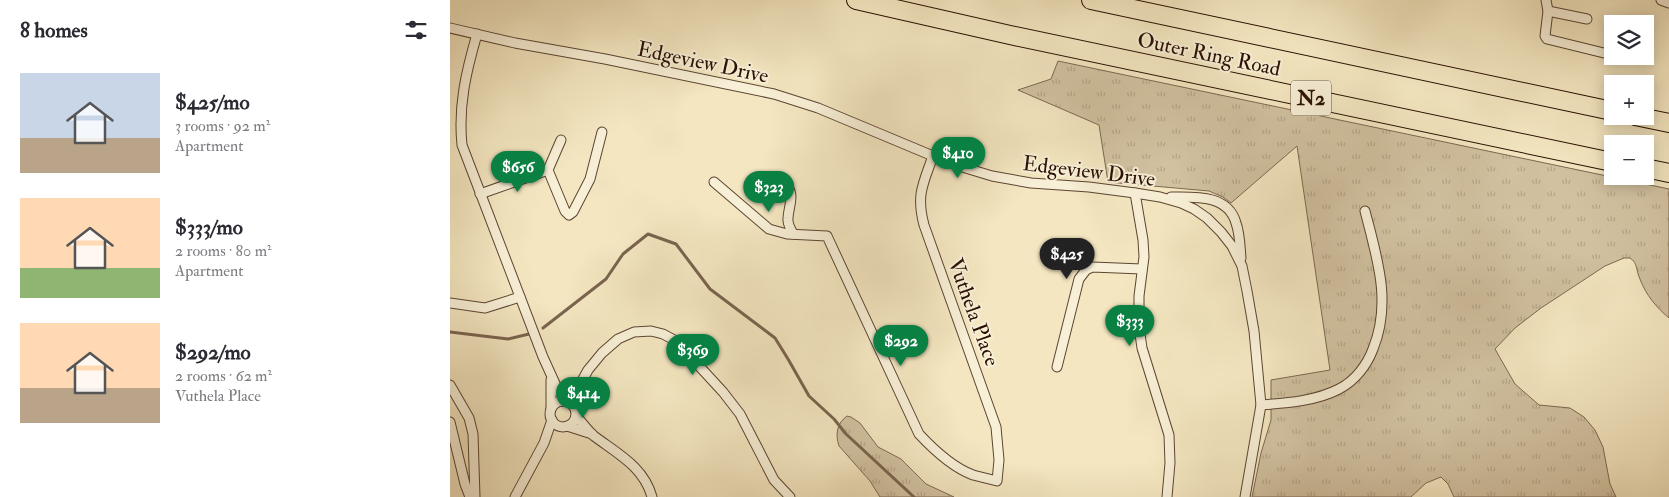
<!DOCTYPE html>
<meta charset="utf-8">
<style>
body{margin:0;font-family:"IM FELL Double Pica",serif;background:#f7f7f7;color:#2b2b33;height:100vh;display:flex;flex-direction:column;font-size:19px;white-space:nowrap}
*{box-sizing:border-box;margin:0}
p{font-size:16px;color:#7c7c81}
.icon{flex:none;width:28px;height:28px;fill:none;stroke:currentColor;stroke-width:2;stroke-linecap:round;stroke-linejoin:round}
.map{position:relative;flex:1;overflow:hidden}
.panel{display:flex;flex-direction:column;background:#fff;width:450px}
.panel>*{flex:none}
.tools{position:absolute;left:1154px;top:15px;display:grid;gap:10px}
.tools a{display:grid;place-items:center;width:50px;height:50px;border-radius:0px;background:#fff;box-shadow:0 2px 12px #0003;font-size:25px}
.price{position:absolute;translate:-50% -42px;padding:0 11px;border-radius:18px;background:#0b8043;color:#fff;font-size:16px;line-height:32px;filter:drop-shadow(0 1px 2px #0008)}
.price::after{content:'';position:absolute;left:50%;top:30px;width:15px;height:11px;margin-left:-8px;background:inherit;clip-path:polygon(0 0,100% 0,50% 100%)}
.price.current{background:#222;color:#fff}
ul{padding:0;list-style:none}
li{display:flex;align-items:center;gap:15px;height:125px;padding:0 20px}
li span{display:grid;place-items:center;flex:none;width:140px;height:100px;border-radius:0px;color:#555}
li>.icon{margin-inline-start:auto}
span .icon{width:60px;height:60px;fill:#fffc;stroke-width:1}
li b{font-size:21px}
h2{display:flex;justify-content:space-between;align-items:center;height:60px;padding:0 20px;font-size:21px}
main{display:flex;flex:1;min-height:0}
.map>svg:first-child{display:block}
.grass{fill:url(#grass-tufts);stroke:#7e6852}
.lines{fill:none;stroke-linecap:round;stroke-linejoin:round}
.stream{stroke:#7a644e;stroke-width:3}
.street-casing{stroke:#5c4532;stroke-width:11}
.highway-casing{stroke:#2a0f03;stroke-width:20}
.street{stroke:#f7efd6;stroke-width:9}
.highway{stroke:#f3e6c0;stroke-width:18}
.labels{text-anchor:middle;stroke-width:4;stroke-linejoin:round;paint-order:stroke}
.shield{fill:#f7efd6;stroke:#685242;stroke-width:1}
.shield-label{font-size:20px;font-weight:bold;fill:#2a0f03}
.street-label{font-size:21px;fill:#2a0f03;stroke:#f7efd6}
</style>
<main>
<section class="panel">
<h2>8 homes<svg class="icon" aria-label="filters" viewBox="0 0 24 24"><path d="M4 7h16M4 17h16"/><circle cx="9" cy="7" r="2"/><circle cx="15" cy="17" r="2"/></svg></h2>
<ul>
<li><span style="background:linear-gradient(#c9d6e8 65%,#b9a48a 0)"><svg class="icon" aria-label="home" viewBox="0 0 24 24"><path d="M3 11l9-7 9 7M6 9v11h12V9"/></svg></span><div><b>$425/mo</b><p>3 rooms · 92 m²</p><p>Apartment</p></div></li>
<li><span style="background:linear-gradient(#ffd9b3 70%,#8fb573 0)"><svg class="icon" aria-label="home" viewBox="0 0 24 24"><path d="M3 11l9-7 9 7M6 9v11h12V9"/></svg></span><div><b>$333/mo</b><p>2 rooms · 80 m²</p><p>Apartment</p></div></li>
<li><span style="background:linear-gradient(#ffd9b3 65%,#b9a48a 0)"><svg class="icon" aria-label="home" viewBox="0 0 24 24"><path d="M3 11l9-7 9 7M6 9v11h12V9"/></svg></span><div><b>$292/mo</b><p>2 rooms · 62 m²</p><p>Vuthela Place</p></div></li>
</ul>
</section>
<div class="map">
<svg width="1219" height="497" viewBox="0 0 1219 497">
<defs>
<pattern id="grass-tufts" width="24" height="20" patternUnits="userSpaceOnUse" patternTransform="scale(1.25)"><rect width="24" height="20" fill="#d1c1a0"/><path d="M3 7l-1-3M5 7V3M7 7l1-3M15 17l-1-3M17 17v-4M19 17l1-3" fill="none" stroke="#b4a588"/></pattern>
</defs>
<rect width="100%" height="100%" fill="#f3e6c0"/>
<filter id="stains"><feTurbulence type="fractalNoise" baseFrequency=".004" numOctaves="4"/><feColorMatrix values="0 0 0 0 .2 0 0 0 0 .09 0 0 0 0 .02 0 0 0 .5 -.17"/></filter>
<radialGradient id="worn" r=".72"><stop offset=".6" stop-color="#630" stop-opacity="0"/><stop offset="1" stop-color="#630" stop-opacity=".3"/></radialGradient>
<g class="grass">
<path d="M608 61 1219 189V318C1206 307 1196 295 1190 279 1186 271 1188 263 1180 258H1174L1155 266 1091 308 1065 328 1045 349 1065 384 1089 405 1120 408 1134 417 1145 430 1153 447 1160 484 1166 497H1004L998 484 991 477 976 483 961 497H802L811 453 821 420V380L880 370 847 146 781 203 773 197 759 191 658 182 649 125 568 90 601 79Z"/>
<path d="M397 416 401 417 410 423 428 447 451 459 476 484 504 497H430L420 481 389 446C385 434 387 423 397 416Z"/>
</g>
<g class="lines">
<g class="stream">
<path d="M93 328 156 279 173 254 198 234 226 244 260 289 325 338 338 359 359 396 384 419 396 434 464 497"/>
<path d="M0 332 58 339 79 334"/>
</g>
<defs>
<g id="street">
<path d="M1096 0 1098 11 1095 36 1097 39 1158 54"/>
<path d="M1211 0 1219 3"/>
<path d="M1098 11 1137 19"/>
<path d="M0 28 65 43 155 59 324 94 368 108 483 156 509 166 542 176 581 183 639 187 685 193 710 197 731 203 744 209 757 218 771 232 782 246 792 266 797 291 804 331 811 405 795 497"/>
<path d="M27 34C16 72 8 106 12 145L93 357 113 401"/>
<path d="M111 140 98 170 115 211 119 215 123 212 140 179 152 132"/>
<path d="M332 180C347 194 339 202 338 218 337 224 341 229 343 234"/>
<path d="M264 182 319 229 337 234 377 236 469 434C483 449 504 468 523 475 531 477 539 479 547 481L549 460 546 427 474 225C466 195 473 184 483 156"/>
<path d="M685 193 693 240 694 257 689 296V327L692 348 719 435 720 463 717 497"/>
<path d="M30 194 98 170"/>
<path d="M721 197C744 197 778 194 786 223 790 234 790 247 791 258"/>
<path d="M0 303 35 308 70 297"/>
<path d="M607 367 629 279 636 270 642 267 692 269"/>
<path d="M101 380V409"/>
<path d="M0 385 19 418 23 434 25 497"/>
<circle cx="113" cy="414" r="13"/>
<path d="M120 403 138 370 152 353 168 339 184 332 201 331 213 334 226 341 273 392 290 414 324 480 340 497"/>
<path d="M811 405C837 403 866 401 889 389 905 381 917 365 923 349 942 302 927 258 915 211"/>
<path d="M126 416C132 422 137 430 144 436 168 454 194 467 202 497"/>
<path d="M0 422 15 484 20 497"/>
<path d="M117 426 142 434"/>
<path d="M65 497 94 443 102 420"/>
</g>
<g id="highway">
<path d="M406 0 560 35 1162 162"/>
<path d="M641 0 1162 111"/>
<path d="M1185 116 1219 123"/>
<path d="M1195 168 1219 173"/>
</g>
</defs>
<use href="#street" class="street-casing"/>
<use href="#highway" class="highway-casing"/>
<use href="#street" class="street"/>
<use href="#highway" class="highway"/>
</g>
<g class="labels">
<rect class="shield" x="841" y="80.5" width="40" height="35" rx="4"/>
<g class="shield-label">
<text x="861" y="105">N2</text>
</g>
<g class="street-label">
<text transform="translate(759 54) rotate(12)" y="7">Outer Ring Road</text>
<text transform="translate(253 62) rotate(12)" y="7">Edgeview Drive</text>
<text transform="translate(639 171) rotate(7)" y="7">Edgeview Drive</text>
<text transform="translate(524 312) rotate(70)" y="7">Vuthela Place</text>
</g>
</g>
<rect width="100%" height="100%" filter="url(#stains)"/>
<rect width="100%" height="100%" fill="url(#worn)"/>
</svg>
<div class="tools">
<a><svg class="icon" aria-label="layers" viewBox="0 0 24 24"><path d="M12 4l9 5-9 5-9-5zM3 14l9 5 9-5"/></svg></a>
<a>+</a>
<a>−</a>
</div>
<b class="price" style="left:508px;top:179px">$410</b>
<b class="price" style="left:68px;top:193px">$656</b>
<b class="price" style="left:319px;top:213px">$323</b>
<b class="price current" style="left:617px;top:280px">$425</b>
<b class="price" style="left:680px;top:347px">$333</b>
<b class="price" style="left:451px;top:367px">$292</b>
<b class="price" style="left:243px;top:376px">$369</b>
<b class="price" style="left:133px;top:419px">$414</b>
</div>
</main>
